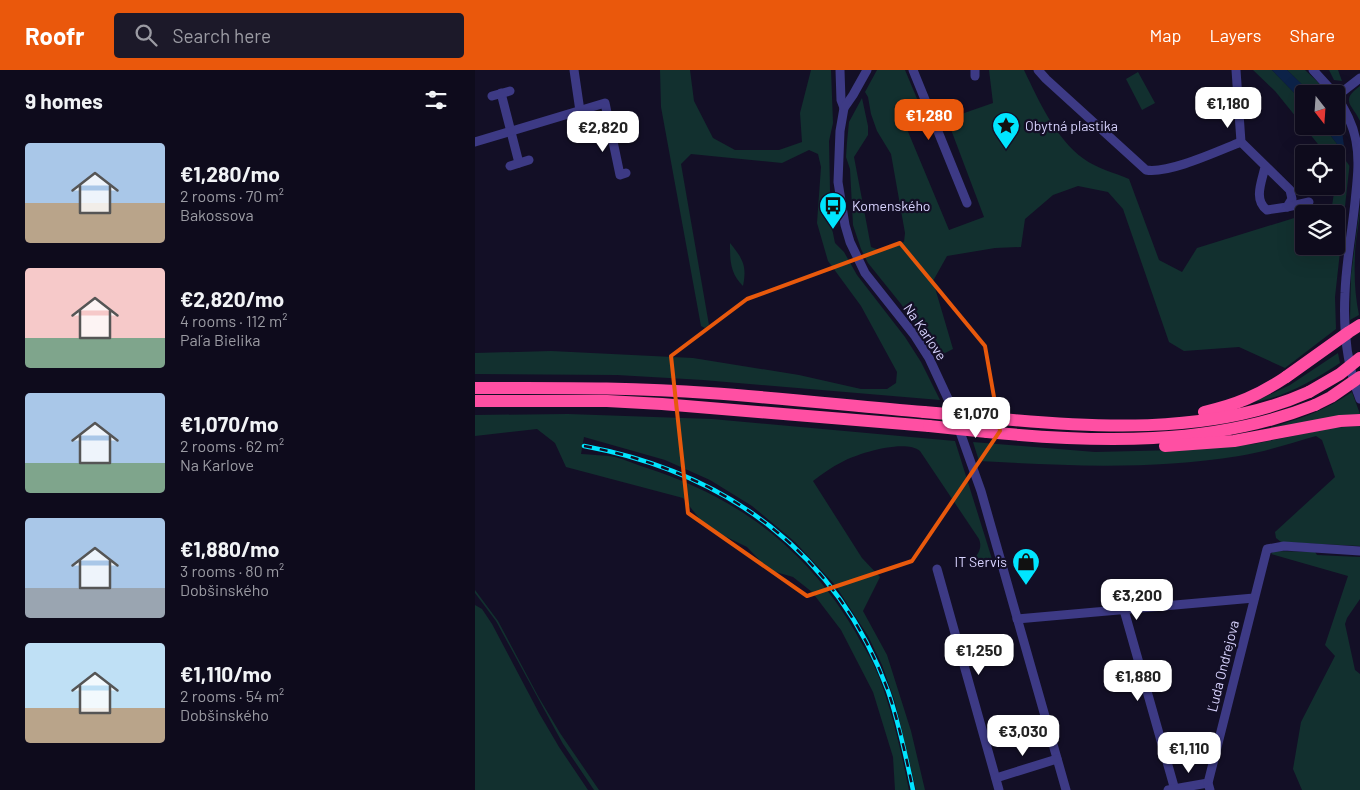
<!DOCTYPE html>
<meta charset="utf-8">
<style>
body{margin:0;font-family:Barlow,sans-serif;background:#1c1929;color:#f1f3f6;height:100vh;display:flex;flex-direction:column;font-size:19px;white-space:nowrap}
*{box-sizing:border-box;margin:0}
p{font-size:16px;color:#9b9ba3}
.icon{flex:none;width:28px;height:28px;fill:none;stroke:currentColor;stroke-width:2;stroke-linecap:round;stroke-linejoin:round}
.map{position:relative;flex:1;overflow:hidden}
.side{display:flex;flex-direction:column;background:#0e0b1c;width:475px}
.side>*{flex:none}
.needle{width:32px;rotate:163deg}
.controls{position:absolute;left:820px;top:15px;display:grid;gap:10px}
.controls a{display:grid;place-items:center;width:50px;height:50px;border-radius:5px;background:#0e0b1c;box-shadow:0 5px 20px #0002,0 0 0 1px #2e2b3b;font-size:25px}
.price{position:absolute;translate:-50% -42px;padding:0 11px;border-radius:10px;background:#fff;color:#222;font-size:16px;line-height:32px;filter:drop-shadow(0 1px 2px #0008)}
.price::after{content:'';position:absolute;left:50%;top:30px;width:15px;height:11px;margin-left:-8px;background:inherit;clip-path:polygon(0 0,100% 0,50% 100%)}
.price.current{background:#ea580c;color:#fff}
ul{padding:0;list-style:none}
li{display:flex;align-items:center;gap:15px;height:125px;padding:0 25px}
li span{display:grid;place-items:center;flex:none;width:140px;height:100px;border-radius:5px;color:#555}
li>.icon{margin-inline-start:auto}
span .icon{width:60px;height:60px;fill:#fffc;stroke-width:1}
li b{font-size:21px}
h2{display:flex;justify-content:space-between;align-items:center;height:60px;padding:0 25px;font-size:21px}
header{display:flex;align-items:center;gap:30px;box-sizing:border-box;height:70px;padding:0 25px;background:#ea580c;color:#fff}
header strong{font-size:24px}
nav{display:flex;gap:28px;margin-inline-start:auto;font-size:18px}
.search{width:350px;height:45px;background:#1c1929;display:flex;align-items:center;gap:12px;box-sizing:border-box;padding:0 18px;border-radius:5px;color:#9b9ba3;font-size:19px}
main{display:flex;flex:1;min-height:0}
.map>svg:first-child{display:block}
.green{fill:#12302f}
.water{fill:#0c2248}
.pier{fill:#130f26}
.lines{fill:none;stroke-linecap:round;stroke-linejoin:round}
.minor{stroke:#3d3a85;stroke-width:9}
.highway{stroke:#ff4fa3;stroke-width:12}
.rail-casing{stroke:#00e5ff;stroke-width:4.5}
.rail{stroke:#130f26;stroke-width:2.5;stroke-dasharray:8;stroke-linecap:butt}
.highway-bridge{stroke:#ff4fa3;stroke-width:12}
.marked{fill:none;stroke:#e8590c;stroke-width:4;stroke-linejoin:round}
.labels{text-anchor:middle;stroke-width:4.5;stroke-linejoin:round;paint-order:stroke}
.poi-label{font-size:14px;fill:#d9d4ff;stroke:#130f26;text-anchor:start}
.street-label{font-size:14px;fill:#d9d4ff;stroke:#130f26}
</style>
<header>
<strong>Roofr</strong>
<div class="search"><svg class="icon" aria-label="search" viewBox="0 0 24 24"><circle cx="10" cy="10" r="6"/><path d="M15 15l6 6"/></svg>Search here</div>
<nav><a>Map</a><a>Layers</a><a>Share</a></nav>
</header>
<main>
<section class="side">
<h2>9 homes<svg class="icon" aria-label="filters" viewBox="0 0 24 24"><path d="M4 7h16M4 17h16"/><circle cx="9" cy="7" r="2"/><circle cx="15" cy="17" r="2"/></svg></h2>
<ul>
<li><span style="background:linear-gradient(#a9c7e8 60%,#b9a48a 0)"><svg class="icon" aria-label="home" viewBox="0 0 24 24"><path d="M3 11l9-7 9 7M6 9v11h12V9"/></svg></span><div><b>€1,280/mo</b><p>2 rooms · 70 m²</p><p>Bakossova</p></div></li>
<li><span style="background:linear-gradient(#f6c9c9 70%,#7fa58c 0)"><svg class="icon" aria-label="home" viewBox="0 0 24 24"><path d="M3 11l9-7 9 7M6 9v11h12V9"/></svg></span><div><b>€2,820/mo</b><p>4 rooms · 112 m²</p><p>Paľa Bielika</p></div></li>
<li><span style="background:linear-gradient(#a9c7e8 70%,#7fa58c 0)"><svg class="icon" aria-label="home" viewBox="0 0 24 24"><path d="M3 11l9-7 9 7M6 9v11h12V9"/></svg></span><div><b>€1,070/mo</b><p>2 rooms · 62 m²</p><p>Na Karlove</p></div></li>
<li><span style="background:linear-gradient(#a9c7e8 70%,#9aa5b1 0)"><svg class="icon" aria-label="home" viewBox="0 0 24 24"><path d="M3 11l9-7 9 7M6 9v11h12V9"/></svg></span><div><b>€1,880/mo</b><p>3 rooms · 80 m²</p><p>Dobšinského</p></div></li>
<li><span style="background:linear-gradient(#bfe0f5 65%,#b9a48a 0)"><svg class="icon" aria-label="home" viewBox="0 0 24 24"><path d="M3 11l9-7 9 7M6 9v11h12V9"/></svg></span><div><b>€1,110/mo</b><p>2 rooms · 54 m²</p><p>Dobšinského</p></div></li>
</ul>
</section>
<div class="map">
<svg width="885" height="720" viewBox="0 0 885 720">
<rect width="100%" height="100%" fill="#130f26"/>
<g class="green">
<path d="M185 0H215L219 31 238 68 260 80H304L327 72 325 43 336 0H356L358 53 354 71 355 121 353 139 360 173 369 182 382 205 430 267 446 292 465 330 228 310 142 305 0 304V283L76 281 218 288 324 305 386 319H412L421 313 422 302 386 236 353 191 342 153 346 97 343 84 334 80 307 93 216 84 206 94 234 255 230 258 226 256 186 37Z"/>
<path d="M402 0H430L443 31 424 40 474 160 509 147 472 49 518 33 514 0H549C564 31 580 68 609 89 621 98 640 103 654 109L684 190 707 202 722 178 829 145V176H861V144H832L857 136 860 116H861V84H851L800 21 778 0H797L829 33V56H847L853 62 875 91 860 227 861 259 810 298 764 277 709 281 694 272 648 139 633 122 603 116 578 125 550 149 546 177 520 178 472 186 458 211 478 279 462 287 426 234 393 193 386 179 378 155 375 99 371 87 372 72 374 52 387 28 393 56V65L379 87 396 177 404 180 429 172 430 163 416 84 402 61 396 44 393 27 390 22Z"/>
<path d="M812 0H830L846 15 843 18 847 24H837Z"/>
<path d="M854 0H863L867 11 859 10Z"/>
<path d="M663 2 680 33 667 40 651 9Z"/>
<path d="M885 16V51C878 35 864 31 885 16Z"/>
<path d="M885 136C885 153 880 169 880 186 879 206 880 226 884 245L875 250 876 205Z"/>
<path d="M255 173C268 189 272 196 268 216 255 203 255 191 255 173Z"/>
<path d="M863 283 865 293C839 310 811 327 779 332L815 315Z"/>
<path d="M877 322 885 344 789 359C820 351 850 341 877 322Z"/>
<path d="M93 344 237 349 480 371 517 489 496 493C502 485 508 479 504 469L445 381C430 369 384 383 367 392 357 397 347 404 338 411L387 488 405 507 388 541 412 585 436 661 450 720H441L420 632 407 595 393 566 360 515 320 472 277 436 235 410 190 390 109 367 106 384C117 385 129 385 140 387 151 390 162 395 172 398 264 428 332 479 381 563 386 573 393 583 398 593 416 633 425 677 434 720H420L418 687 398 622 366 560 337 522 318 507 294 500 272 477 231 457 208 428 91 397 80 373 62 359 0 366V345Z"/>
<path d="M885 356V476L806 472 801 468 800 462 860 407 847 370 841 366C816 373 790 382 764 386 677 400 591 396 504 391L498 372 620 382 703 380 779 374 856 358Z"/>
<path d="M799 481 840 482 842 485 885 487V529L872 548 870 554 880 600 885 604V720H827L818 699 826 652 860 586 850 575 873 506 796 484Z"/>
<path d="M0 520 23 551 63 626 85 663 124 720H119L88 674 21 551 0 523Z"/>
<path d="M0 535 7 539 17 554 64 643 84 677 113 720H0Z"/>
</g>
<g class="water">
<path d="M797 0H812L837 24H829V33Z"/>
<path d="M861 54 885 88 875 91 853 62 847 56H861Z"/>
</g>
<path class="pier" d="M867 61 885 85 884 109 871 91Z"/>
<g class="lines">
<g class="minor">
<path d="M99 0 105 41"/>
<path d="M365 0 366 30 369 38"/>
<path d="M392 0 378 25 369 38 365 61 363 112 370 155 375 172 390 203 440 266 454 288 474 331 506 421 591 720"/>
<path d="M438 0 492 133"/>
<path d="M500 0V6"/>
<path d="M563 0 571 9 671 100C694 104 743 81 766 72"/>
<path d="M761 0 766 72 815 120 817 129 812 137 792 140C778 130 787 111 790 97"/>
<path d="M838 0 860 24"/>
<path d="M26 23 44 93"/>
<path d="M861 25C870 40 878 54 881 71 885 91 882 111 880 132 877 162 871 193 870 223 868 259 872 296 885 329"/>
<path d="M17 26 35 21"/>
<path d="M862 26 885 8"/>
<path d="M0 72 130 33 145 105 151 103"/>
<path d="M35 96 54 90"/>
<path d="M812 137 834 132"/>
<path d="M462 499 524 720"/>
<path d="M649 540 700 720"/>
<path d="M542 549 779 528"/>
<path d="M521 708 582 689"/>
<path d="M693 720 733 713"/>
<path d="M735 720 733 713 792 479 809 476 885 481"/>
</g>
<g class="highway">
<path d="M0 318C78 318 156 317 234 323 306 328 378 336 449 342"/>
<path d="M0 331H132L187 334 454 356"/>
<path d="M729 342C761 335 784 325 811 307"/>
<path d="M507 347C612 358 736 366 834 322"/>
<path d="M512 362C622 373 736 376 840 335"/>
<path d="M690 376 759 371 865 351 885 350"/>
</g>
<defs>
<path id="rail" d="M109 376C250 402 362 482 413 621 424 653 431 687 438 720"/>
</defs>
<use href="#rail" class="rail-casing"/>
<use href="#rail" class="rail"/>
<g class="highway-bridge">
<path d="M811 307 874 262 885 255"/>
<path d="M834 322 865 304 885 288"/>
<path d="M840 335 856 327 885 307"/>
<path d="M449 342 507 347"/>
<path d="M454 356 512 362"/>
</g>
</g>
<path class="marked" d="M425 173 510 276 525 361 437 491 332 526 213 443 196 286 272 229Z"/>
<defs>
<symbol id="sight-pin" viewBox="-11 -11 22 30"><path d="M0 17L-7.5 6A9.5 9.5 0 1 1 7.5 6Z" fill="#00e5ff" stroke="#130f26"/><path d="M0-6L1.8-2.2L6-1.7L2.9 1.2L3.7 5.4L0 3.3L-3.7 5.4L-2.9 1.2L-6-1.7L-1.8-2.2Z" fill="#111"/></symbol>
<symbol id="bus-pin" viewBox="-11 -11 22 30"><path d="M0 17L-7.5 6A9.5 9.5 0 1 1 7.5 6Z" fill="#00e5ff" stroke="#130f26"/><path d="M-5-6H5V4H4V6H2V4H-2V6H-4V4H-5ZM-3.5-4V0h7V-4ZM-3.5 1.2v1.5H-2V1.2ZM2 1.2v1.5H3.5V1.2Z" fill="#111"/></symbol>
<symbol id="shop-pin" viewBox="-11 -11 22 30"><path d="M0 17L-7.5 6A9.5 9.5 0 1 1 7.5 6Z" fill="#00e5ff" stroke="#130f26"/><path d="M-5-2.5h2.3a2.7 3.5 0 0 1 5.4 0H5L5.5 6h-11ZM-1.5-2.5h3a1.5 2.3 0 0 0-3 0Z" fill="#111"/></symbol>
</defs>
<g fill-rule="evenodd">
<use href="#sight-pin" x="515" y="40" width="32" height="43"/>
<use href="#bus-pin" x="342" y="120" width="32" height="43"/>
<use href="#shop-pin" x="535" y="476" width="32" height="43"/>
</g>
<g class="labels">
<g class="poi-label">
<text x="550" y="61">Obytná plastika</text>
<text x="377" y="141">Komenského</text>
<text x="532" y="497" text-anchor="end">IT Servis</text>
</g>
<g class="street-label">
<text transform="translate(450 262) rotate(56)" y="5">Na Karlove</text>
<text transform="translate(748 596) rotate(-76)" y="5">Ľuda Ondrejova</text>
</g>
</g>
</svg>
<div class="controls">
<a><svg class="needle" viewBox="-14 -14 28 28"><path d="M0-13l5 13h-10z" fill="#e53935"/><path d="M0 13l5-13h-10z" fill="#9b9ba3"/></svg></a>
<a><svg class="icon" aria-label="locate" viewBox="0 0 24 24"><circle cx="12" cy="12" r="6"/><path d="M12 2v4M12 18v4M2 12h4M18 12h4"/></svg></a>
<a><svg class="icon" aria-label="layers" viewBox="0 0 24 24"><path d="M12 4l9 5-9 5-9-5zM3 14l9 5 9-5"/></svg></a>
</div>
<b class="price" style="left:753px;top:59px">€1,180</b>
<b class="price current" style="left:454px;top:71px">€1,280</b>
<b class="price" style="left:128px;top:83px">€2,820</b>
<b class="price" style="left:501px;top:369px">€1,070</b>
<b class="price" style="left:662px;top:551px">€3,200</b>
<b class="price" style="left:504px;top:606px">€1,250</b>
<b class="price" style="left:663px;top:632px">€1,880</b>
<b class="price" style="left:548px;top:687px">€3,030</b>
<b class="price" style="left:714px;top:704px">€1,110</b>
</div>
</main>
